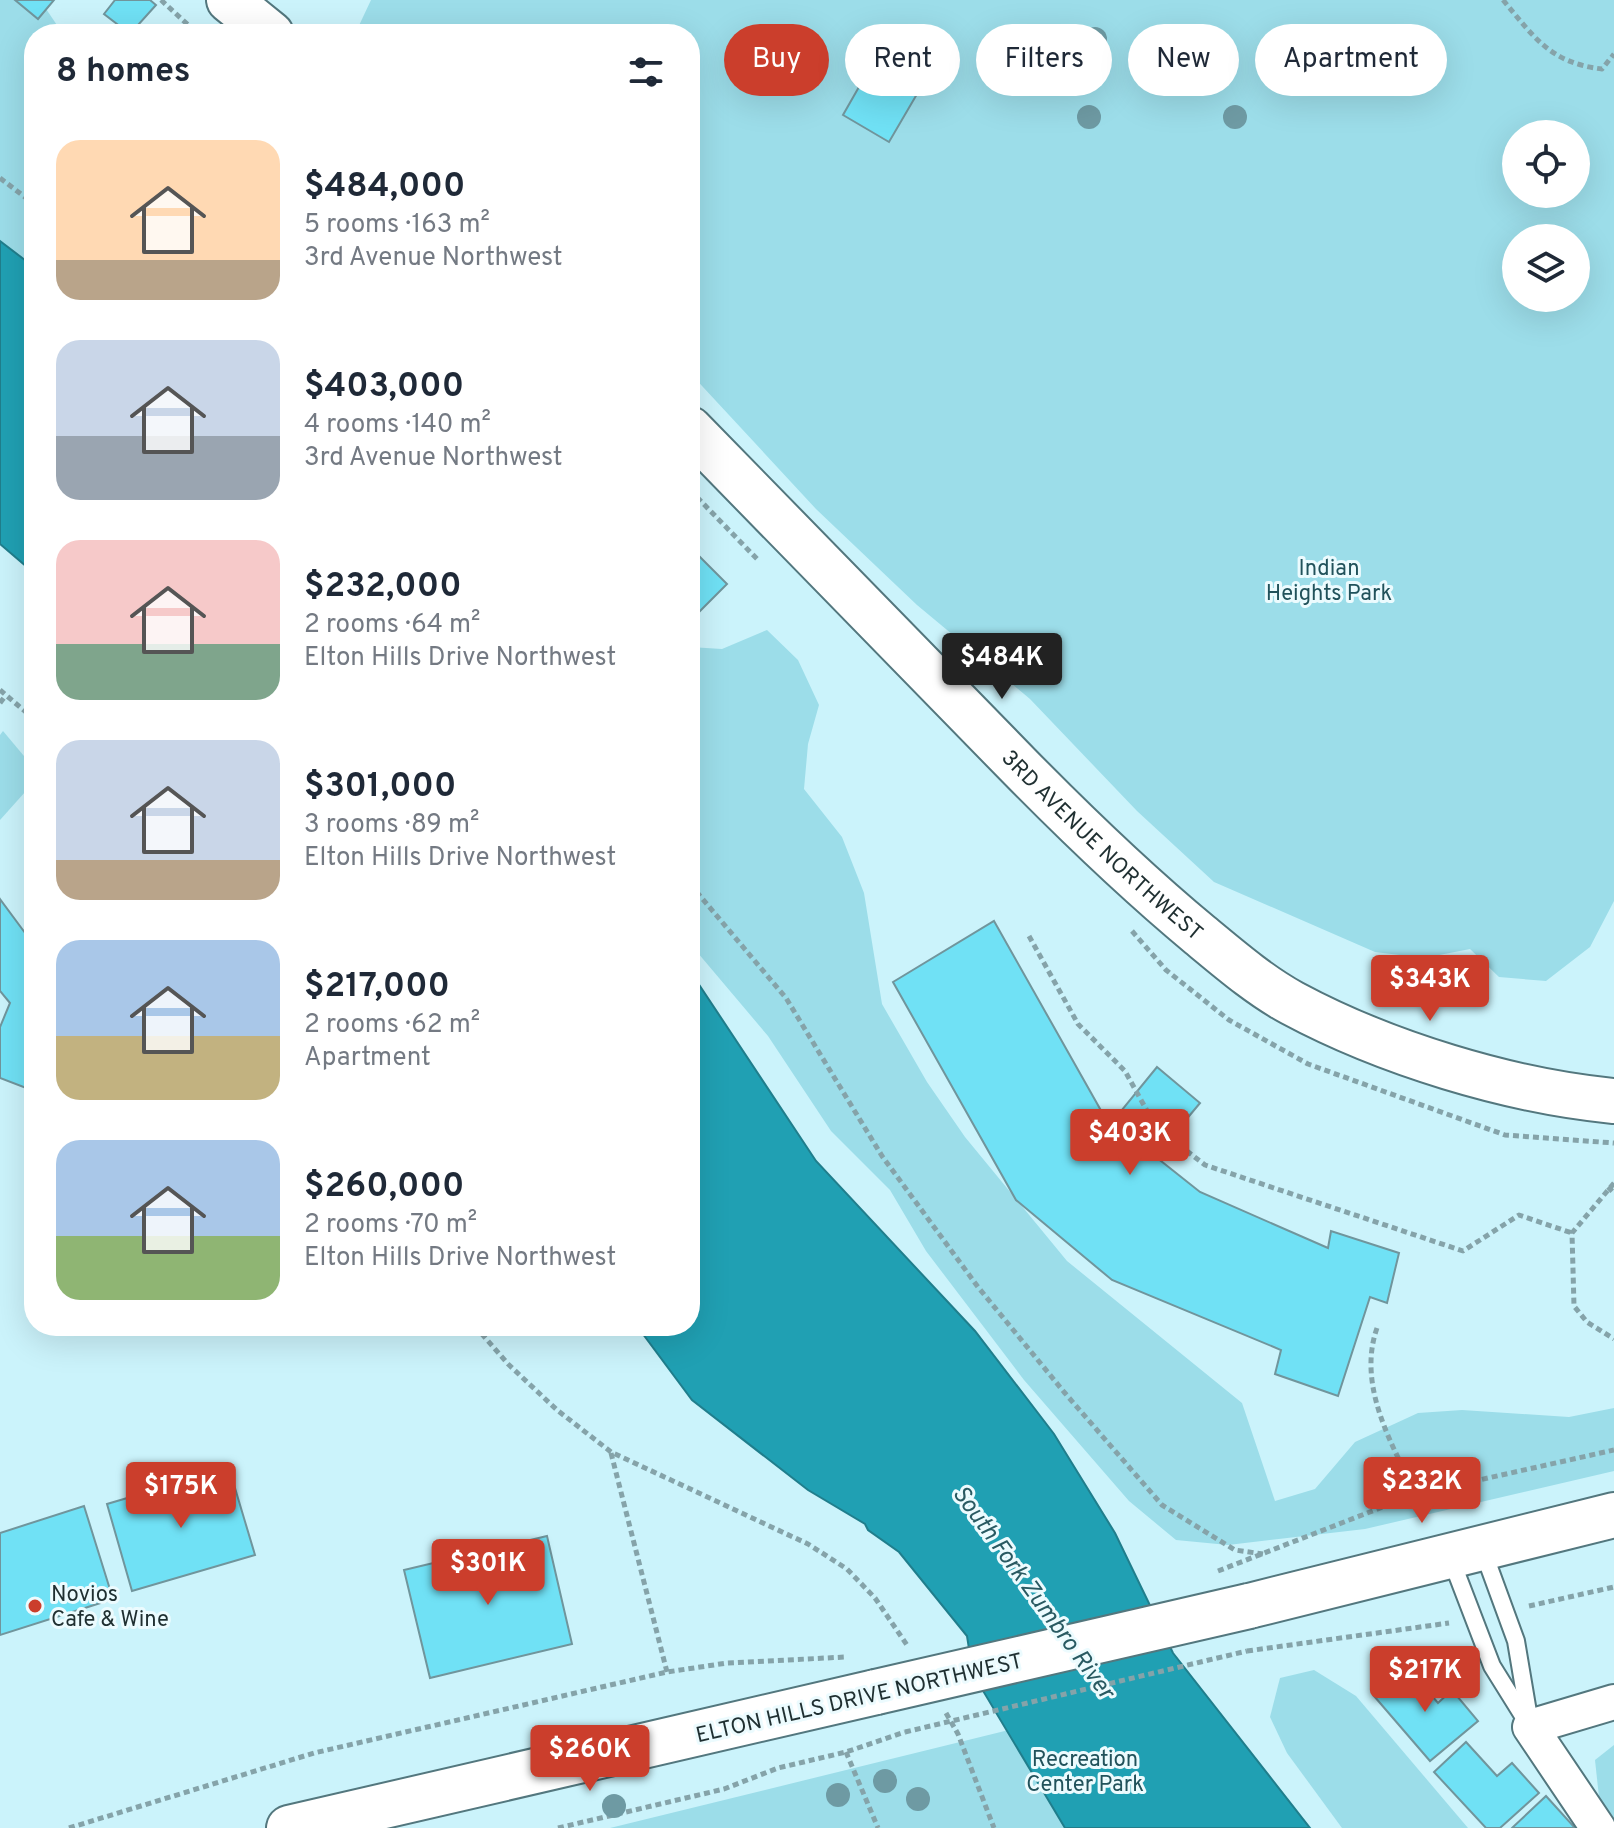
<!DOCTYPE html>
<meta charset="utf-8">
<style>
body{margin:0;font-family:Overpass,sans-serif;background:#f2f2f3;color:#1f2937;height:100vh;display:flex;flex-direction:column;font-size:30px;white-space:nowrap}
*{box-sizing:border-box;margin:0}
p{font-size:26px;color:#747a83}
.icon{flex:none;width:44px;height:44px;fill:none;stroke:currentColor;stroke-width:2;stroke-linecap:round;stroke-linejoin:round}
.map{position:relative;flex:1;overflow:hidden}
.panel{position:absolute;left:24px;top:24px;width:676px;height:1312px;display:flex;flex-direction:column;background:#fff;border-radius:32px;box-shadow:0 8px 32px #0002}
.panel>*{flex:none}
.hud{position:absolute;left:724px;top:24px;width:760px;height:72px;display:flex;gap:16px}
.fabs{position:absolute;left:1502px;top:120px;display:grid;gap:16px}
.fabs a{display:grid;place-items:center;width:88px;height:88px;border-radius:50%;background:#fff;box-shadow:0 8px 32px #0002;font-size:40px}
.price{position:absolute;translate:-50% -68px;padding:0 18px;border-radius:8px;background:#cb3e2c;color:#fff;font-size:26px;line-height:52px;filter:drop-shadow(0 2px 4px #0008)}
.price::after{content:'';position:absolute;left:50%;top:48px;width:24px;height:18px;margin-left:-12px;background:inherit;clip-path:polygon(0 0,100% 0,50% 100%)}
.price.selected{background:#222;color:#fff}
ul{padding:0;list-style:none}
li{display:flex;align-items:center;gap:24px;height:200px;padding:0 32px}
li span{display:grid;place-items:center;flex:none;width:224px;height:160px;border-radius:24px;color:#555}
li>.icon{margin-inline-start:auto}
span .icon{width:96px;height:96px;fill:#fffc;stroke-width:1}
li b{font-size:34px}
h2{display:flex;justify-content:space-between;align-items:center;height:96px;padding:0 32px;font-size:34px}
.pill{padding:0 28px;border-radius:36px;background:#fff;box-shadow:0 8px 32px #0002;font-size:28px;line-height:72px}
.pill.selected{background:#cb3e2c;color:#fff}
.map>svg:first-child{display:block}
.green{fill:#9cdde9;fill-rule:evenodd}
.water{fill:#20a0b3;stroke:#207e8c;stroke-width:2}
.building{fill:#70e1f5;stroke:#70959c;stroke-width:2}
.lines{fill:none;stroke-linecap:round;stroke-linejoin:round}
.lane-casing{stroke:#53777e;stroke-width:20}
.street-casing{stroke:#53777e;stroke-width:38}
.secondary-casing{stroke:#53777e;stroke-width:48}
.path{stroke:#85a3a9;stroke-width:5;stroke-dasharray:6 4;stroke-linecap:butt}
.lane{stroke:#fff;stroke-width:16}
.street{stroke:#fff;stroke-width:34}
.secondary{stroke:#fff;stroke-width:44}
.secondary-bridge-casing{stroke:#53777e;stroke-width:48;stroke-linecap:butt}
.path-bridge{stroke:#85a3a9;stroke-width:5;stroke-dasharray:6 4;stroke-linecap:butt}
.secondary-bridge{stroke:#fff;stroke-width:44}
.tree{fill:#6e9aa3}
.poi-dot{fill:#cb3e2c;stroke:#ecfbfe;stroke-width:3}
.labels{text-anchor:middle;stroke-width:6;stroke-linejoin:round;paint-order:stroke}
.park-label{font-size:22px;fill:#21525b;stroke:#ecfbfe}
.street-label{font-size:22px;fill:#1f2f31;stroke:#ecfbfe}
.poi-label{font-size:22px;fill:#1f2f31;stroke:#ecfbfe;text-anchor:start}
.water-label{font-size:24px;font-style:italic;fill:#295a62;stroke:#ecfbfe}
</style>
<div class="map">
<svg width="1614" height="1828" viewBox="0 0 1614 1828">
<rect width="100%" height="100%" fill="#cbf3fb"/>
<g class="green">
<path d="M0 0H40L63 34H34V401L0 374Z"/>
<path d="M371 0H1614V901L1590 947 1546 981 1499 977 1470 949 1424 958 1375 952 1214 882 1137 811 1030 699 917 605 816 509 690 373V34H355ZM1516 134H1576V194H1516ZM1516 238H1576V298H1516Z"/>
<path d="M767 630 798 660 819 705 808 744 804 789 842 837 864 893 882 1004 927 1082 965 1137 1067 1261 1242 1403 1275 1501 1315 1489 1355 1442 1418 1413 1462 1410 1569 1417 1614 1408V1471L1365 1529 1228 1545 1176 1540 1129 1501 1024 1380 926 1251 890 1190 831 1131 768 1036 692 946 690 647 722 649Z"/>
<path d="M3 731 34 768V782L0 820V735Z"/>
<path d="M1314 1670 1356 1696 1468 1828H1342L1287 1753 1270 1717 1280 1678Z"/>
<path d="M1115 1704 1201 1828H610Z"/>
<path d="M1614 1745V1818L1599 1797 1595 1760Z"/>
</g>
<g class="water">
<path d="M0 241 34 267V573L0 544Z"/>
<path d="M690 971 816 1161 975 1331 1054 1434 1115 1533 1173 1653 1310 1828H1065L973 1674 967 1636 899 1552 868 1530 865 1524 808 1490 692 1400 637 1326H690Z"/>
</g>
<g class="building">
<path d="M15 0H54L38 19Z"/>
<path d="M115 0H150L156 5 130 34 104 14Z"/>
<path d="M884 43 931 70 889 142 843 115Z"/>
<path d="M690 547 727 584 693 618 690 615Z"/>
<path d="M0 899 34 945V1091L0 1078V1027L10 1003 0 991Z"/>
<path d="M994 921 1103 1114 1113 1123 1121 1111 1164 1146 1156 1157 1200 1192 1328 1248 1331 1231 1399 1253 1387 1303 1370 1297 1338 1396 1275 1374 1281 1350 1112 1280 1016 1200 893 982Z"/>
<path d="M1157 1067 1200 1103 1164 1146 1121 1111Z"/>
<path d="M229 1468 255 1555 132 1591 107 1504Z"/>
<path d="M84 1506 113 1599 0 1635V1533Z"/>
<path d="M547 1536 572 1644 430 1678 404 1570Z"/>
<path d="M1407 1667 1438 1703 1452 1690 1478 1721 1430 1761 1374 1696Z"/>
<path d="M1466 1742 1497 1776 1512 1763 1539 1793 1500 1828H1486L1434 1772Z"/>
<path d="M1546 1796 1575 1828H1512Z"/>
</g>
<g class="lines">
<defs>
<g id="lane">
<path d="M1482 1548 1516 1641 1529 1718"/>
<path d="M1451 1559 1492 1666 1530 1727"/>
</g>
<path id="street" d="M1598 1828 1530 1727 1614 1702"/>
<g id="secondary">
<path d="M229 0 271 34"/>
<path id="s1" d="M690 429C799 542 909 654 1019 766 1077 825 1136 882 1200 935 1229 959 1259 985 1292 1003 1385 1053 1509 1091 1614 1101"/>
<path d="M1249 1606 1614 1515"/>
<path d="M289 1828 876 1692"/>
</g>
</defs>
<use href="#lane" class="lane-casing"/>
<use href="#street" class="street-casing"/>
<use href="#secondary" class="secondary-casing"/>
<g class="path">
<path d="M161 0 198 34"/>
<path d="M1503 0C1534 37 1550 63 1602 69L1614 54"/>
<path d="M0 178 34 204"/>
<path d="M690 490 759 561"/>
<path d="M0 690 34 719"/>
<path d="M0 703 6 695"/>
<path d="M690 884 786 998 882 1156 978 1287 1064 1392 1162 1505 1235 1550 1263 1554"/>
<path d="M1132 931 1166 970 1229 1020 1308 1064 1505 1135 1614 1143"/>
<path d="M1029 936 1078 1024 1125 1071 1156 1127 1205 1165 1463 1251 1519 1215 1572 1233"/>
<path d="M1614 1183 1572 1233 1574 1306 1587 1322 1614 1339"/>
<path d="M1608 1187 1614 1193"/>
<path d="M475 1326 508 1364 557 1410 611 1452 808 1544 847 1569 875 1598 907 1645"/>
<path d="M1377 1328C1357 1385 1391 1443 1416 1494"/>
<path d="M611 1453 667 1672"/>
<path d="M1218 1571 1416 1494 1614 1450"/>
<path d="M1529 1606 1614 1587"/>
<path d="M1247 1651 1449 1623"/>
<path d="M946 1713 958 1734 994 1828"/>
<path d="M846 1752 878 1828"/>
<path d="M69 1828 314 1753 667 1672 727 1663 846 1657"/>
<path d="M558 1828 724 1789 778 1768 846 1752 905 1732"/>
</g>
<use href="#lane" class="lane"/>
<use href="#street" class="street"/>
<use href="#secondary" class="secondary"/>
<defs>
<path id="secondary-bridge" d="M876 1692 1249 1606"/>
</defs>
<use href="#secondary-bridge" class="secondary-bridge-casing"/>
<path class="path-bridge" d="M905 1732 1247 1651"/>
<use href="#secondary-bridge" class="secondary-bridge"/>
</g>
<g class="tree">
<circle cx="1095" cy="39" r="12"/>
<circle cx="1191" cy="70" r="12"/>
<circle cx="1089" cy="117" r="12"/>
<circle cx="1235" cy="117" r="12"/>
<circle cx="885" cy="1781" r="12"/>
<circle cx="838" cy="1795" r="12"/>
<circle cx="918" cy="1799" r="12"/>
<circle cx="614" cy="1806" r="12"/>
</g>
<circle class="poi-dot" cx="35" cy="1606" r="8"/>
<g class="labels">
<g class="park-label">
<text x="1329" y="575">Indian<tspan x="1329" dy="25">Heights Park</tspan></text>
<text x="1085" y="1766">Recreation<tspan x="1085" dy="25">Center Park</tspan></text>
</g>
<g class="street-label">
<text dy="8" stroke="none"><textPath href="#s1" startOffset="586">3RD AVENUE NORTHWEST</textPath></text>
<text transform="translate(859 1697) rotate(-13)" y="8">ELTON HILLS DRIVE NORTHWEST</text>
</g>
<g class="poi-label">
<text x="51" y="1601">Novios<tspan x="51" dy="25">Cafe &amp; Wine</tspan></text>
</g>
<g class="water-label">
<text transform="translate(1034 1592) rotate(54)" y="8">South Fork Zumbro River</text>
</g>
</g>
</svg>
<div class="fabs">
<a><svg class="icon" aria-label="locate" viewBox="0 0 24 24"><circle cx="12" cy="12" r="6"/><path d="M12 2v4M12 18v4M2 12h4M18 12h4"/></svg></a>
<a><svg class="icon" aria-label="layers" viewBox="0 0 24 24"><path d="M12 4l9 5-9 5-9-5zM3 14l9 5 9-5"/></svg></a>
</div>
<b class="price selected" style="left:1002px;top:701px">$484K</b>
<b class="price" style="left:1430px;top:1023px">$343K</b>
<b class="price" style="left:1130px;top:1177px">$403K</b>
<b class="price" style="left:1422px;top:1525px">$232K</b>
<b class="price" style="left:181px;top:1530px">$175K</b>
<b class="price" style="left:488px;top:1607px">$301K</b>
<b class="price" style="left:1425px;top:1714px">$217K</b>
<b class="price" style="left:590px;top:1793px">$260K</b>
<div class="hud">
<a class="pill selected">Buy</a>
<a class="pill">Rent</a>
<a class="pill">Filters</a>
<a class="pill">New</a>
<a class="pill">Apartment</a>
</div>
<section class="panel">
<h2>8 homes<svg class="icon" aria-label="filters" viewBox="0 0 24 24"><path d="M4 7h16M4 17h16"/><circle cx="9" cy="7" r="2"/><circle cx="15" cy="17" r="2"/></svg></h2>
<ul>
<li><span style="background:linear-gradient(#ffd9b3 75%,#b9a48a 0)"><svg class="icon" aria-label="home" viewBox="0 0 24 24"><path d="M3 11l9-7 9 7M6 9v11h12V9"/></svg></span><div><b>$484,000</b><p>5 rooms · 163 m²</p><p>3rd Avenue Northwest</p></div></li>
<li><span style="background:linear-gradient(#c9d6e8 60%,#9aa5b1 0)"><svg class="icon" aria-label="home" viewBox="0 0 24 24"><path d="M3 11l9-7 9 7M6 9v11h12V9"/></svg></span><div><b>$403,000</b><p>4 rooms · 140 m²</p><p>3rd Avenue Northwest</p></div></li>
<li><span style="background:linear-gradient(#f6c9c9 65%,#7fa58c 0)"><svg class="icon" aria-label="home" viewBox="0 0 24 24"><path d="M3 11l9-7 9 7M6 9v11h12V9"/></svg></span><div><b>$232,000</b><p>2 rooms · 64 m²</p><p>Elton Hills Drive Northwest</p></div></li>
<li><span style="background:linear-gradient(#c9d6e8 75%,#b9a48a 0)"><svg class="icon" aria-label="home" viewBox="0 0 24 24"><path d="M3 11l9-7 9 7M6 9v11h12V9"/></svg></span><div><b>$301,000</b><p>3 rooms · 89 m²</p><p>Elton Hills Drive Northwest</p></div></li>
<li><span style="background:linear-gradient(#a9c7e8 60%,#c2b280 0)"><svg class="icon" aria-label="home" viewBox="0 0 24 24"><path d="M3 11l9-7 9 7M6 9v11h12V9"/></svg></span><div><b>$217,000</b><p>2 rooms · 62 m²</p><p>Apartment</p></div></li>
<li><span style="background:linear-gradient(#a9c7e8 60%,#8fb573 0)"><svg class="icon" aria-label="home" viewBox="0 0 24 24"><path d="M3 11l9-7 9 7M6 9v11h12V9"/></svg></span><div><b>$260,000</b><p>2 rooms · 70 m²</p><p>Elton Hills Drive Northwest</p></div></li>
</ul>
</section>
</div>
